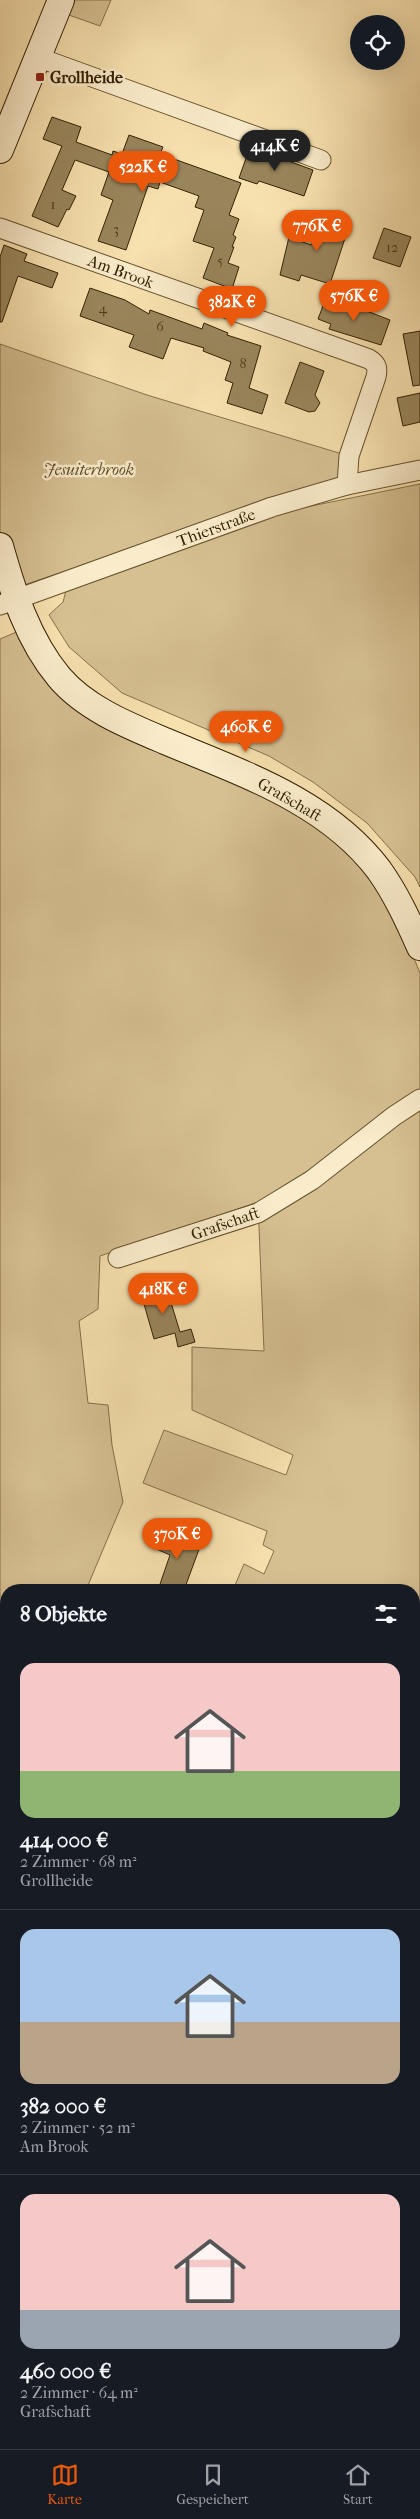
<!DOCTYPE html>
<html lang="de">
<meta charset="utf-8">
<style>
body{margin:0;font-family:"IM FELL French Canon",serif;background:#20242c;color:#f1f3f6;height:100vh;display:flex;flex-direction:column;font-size:19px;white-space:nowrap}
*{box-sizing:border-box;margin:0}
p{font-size:16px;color:#9ea1a6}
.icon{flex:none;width:28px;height:28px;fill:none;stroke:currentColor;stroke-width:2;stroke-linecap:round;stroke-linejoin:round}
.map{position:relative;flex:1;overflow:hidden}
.sheet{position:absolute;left:0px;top:1584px;width:420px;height:866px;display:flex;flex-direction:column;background:#171b24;border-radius:20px 20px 0 0;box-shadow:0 5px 20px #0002}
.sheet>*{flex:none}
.buttons{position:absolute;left:350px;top:15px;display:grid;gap:10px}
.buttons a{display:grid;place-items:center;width:55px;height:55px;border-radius:50%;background:#171b24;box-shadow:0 5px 20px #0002;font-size:25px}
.price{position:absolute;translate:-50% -42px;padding:0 11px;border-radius:18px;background:#ea580c;color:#fff;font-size:16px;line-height:32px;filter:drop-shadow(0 1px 2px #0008)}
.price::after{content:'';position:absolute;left:50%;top:30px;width:15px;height:11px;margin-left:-8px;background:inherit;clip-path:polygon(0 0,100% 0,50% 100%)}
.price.current{background:#222;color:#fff}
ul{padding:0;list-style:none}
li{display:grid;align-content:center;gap:10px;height:265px;padding:0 20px}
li+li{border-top:1px solid #363941}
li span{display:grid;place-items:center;height:155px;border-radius:15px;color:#555}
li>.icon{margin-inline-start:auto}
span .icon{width:90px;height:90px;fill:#fffc;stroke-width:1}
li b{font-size:21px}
h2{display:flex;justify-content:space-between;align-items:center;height:60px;padding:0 20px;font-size:21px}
.dock{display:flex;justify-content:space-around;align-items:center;height:70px;border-top:1px solid #363941;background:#171b24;font-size:14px;color:#9ea1a6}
.dock a{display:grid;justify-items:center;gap:2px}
.dock .current{color:#ea580c}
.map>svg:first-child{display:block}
.green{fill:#d6c092;stroke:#85704a}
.building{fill:#99855c;stroke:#342102}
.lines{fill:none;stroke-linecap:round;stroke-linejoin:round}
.street-casing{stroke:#65512d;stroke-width:21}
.secondary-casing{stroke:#342102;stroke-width:28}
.street{stroke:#faeccb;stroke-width:19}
.secondary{stroke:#faeccb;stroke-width:26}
.rail{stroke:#342102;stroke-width:4;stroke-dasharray:9 9;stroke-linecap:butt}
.poi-dot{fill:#8f2418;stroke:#faeccb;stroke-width:2}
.labels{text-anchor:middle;stroke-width:5;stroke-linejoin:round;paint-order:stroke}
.number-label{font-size:14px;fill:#4d3a18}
.poi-label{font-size:16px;font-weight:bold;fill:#342102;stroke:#faeccb;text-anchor:start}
.street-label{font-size:16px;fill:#342102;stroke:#faeccb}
.park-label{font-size:16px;font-style:italic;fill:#5c4926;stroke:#faeccb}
</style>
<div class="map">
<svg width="420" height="2449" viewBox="0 0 420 2449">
<rect width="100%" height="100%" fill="#f7e1af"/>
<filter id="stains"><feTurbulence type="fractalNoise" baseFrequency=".004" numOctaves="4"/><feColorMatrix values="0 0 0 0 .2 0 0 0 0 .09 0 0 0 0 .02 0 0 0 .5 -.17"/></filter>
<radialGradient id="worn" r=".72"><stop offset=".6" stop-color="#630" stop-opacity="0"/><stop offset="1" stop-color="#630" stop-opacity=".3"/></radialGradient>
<g class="green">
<path d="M73 0H111L100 26 66 14Z"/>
<path d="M0 344 147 395 349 456 347 477 0 593Z"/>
<path d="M420 484V887L415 877 367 823 313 782 269 756 122 693 69 647 49 615 63 602 67 587 272 514Z"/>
<path d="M19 631 47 680 264 791 348 849 392 905 420 973V1788L414 1792V1590H233L244 1564 264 1574 274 1551 263 1545 267 1531 143 1483 164 1430 286 1475 293 1455 192 1410V1347L264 1351 258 1202 100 1256 98 1309 79 1321 88 1403 108 1405 112 1445 123 1502 86 1590H6V1639L0 1638V639Z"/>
<path d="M0 1700H6V2018L0 2021Z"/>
</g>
<g class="building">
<path d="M52 117 81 127 76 142 112 155 113 151 122 154 129 135 163 147 160 154 241 183 229 215 239 219 233 235 236 237 232 247H234L228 263 239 267 232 289 203 278 214 248 193 241 204 210 195 207 199 196 160 182 158 189 148 186 126 250 98 241 113 200 101 195 109 172 75 160 62 190 76 196 69 210 67 209 58 227 32 216 62 146 43 139Z"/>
<path d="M250 147 313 170 304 196 259 181 257 184 239 178Z"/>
<path d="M323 213 333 217 338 215 340 219 350 223 330 284 301 275 299 281 280 275 289 237 311 245Z"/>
<path d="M384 228 411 237 400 267 373 258Z"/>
<path d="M4 245 27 254 24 261 58 273 52 288 18 276 2 322H0V257Z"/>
<path d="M90 288 125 300 149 314 150 310 202 329 204 323 228 333 227 335 261 346 249 388 268 395 262 414 227 403 233 383 225 380 231 362 203 351 204 348 171 338 163 359 129 347 134 335 80 316Z"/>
<path d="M326 298 340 302 338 306 359 308 390 320 381 345 329 329 331 324 318 319Z"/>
<path d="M420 331V385L413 386 403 334Z"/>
<path d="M300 362 324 371 315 395 320 403 315 411 309 412 285 403Z"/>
<path d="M420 393V422L403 426 397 398Z"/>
<path d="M165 1283 180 1332 191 1329 195 1342 178 1347 175 1333 154 1339 140 1290Z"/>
<path d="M160 1529 201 1544 184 1590H158L170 1555 154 1548Z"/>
</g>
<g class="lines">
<defs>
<g id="street">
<path d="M37 57 321 160"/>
<path d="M0 228 369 359C377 364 378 368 376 377L349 456 347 485"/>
<path d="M0 605 272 507 347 485 420 470"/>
<path d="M118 1258 258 1213 312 1180 394 1116 420 1099"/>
</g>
<g id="secondary">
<path d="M0 150 61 0"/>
<path d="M0 546C13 592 28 640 59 677 85 708 127 725 165 741 241 773 327 801 379 870 396 894 408 920 420 947"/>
</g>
</defs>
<use href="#street" class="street-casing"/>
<use href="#secondary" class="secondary-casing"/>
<use href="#street" class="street"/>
<use href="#secondary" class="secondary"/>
<g class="rail">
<path d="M414 1807 420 1804"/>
<path d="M0 2038 6 2035"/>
</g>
</g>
<rect class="poi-dot" x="35" y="72" width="10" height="10" rx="2.5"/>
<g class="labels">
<g class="number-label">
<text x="53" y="209">1</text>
<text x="116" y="234">3</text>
<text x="392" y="252">12</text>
<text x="220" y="265">5</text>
<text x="103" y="313">4</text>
<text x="160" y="331">6</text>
<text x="243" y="368">8</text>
</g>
<g class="poi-label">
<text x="50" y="83">Grollheide</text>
</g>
<g class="street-label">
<text transform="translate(121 271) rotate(20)" y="6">Am Brook</text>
<text transform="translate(216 527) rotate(-20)" y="6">Thierstraße</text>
<text transform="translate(290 799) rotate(30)" y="6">Grafschaft</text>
<text transform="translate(225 1223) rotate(-19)" y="6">Grafschaft</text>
</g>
<g class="park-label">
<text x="89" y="475">Jesuiterbrook</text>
</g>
</g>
<rect width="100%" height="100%" filter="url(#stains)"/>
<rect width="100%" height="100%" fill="url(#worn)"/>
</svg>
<div class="buttons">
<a><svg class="icon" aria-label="locate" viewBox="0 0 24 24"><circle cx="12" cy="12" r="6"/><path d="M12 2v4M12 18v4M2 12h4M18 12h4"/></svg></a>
</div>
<b class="price current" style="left:275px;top:172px">414K €</b>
<b class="price" style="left:143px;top:193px">522K €</b>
<b class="price" style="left:317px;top:252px">776K €</b>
<b class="price" style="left:354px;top:322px">576K €</b>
<b class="price" style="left:232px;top:328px">382K €</b>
<b class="price" style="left:246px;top:753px">460K €</b>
<b class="price" style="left:163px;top:1315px">418K €</b>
<b class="price" style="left:177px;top:1560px">370K €</b>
<section class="sheet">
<h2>8 Objekte<svg class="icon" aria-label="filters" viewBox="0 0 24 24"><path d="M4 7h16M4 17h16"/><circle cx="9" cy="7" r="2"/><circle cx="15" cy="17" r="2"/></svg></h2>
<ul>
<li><span style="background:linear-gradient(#f6c9c9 70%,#8fb573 0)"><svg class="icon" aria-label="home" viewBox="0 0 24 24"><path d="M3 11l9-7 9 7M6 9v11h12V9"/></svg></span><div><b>414 000 €</b><p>2 Zimmer · 68 m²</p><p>Grollheide</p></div></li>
<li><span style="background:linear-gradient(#a9c7e8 60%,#b9a48a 0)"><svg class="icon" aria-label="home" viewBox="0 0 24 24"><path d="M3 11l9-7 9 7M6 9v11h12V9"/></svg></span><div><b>382 000 €</b><p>2 Zimmer · 52 m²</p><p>Am Brook</p></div></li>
<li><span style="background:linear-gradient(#f6c9c9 75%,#9aa5b1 0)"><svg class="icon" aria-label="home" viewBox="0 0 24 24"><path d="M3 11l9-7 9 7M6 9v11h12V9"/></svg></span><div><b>460 000 €</b><p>2 Zimmer · 64 m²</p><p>Grafschaft</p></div></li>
</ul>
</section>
</div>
<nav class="dock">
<a class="current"><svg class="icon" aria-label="map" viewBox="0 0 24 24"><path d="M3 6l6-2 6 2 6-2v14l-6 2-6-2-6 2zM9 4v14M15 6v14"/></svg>Karte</a>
<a><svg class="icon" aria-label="saved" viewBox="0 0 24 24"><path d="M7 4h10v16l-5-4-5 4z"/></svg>Gespeichert</a>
<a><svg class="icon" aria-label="home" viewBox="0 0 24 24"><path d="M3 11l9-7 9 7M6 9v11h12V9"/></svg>Start</a>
</nav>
